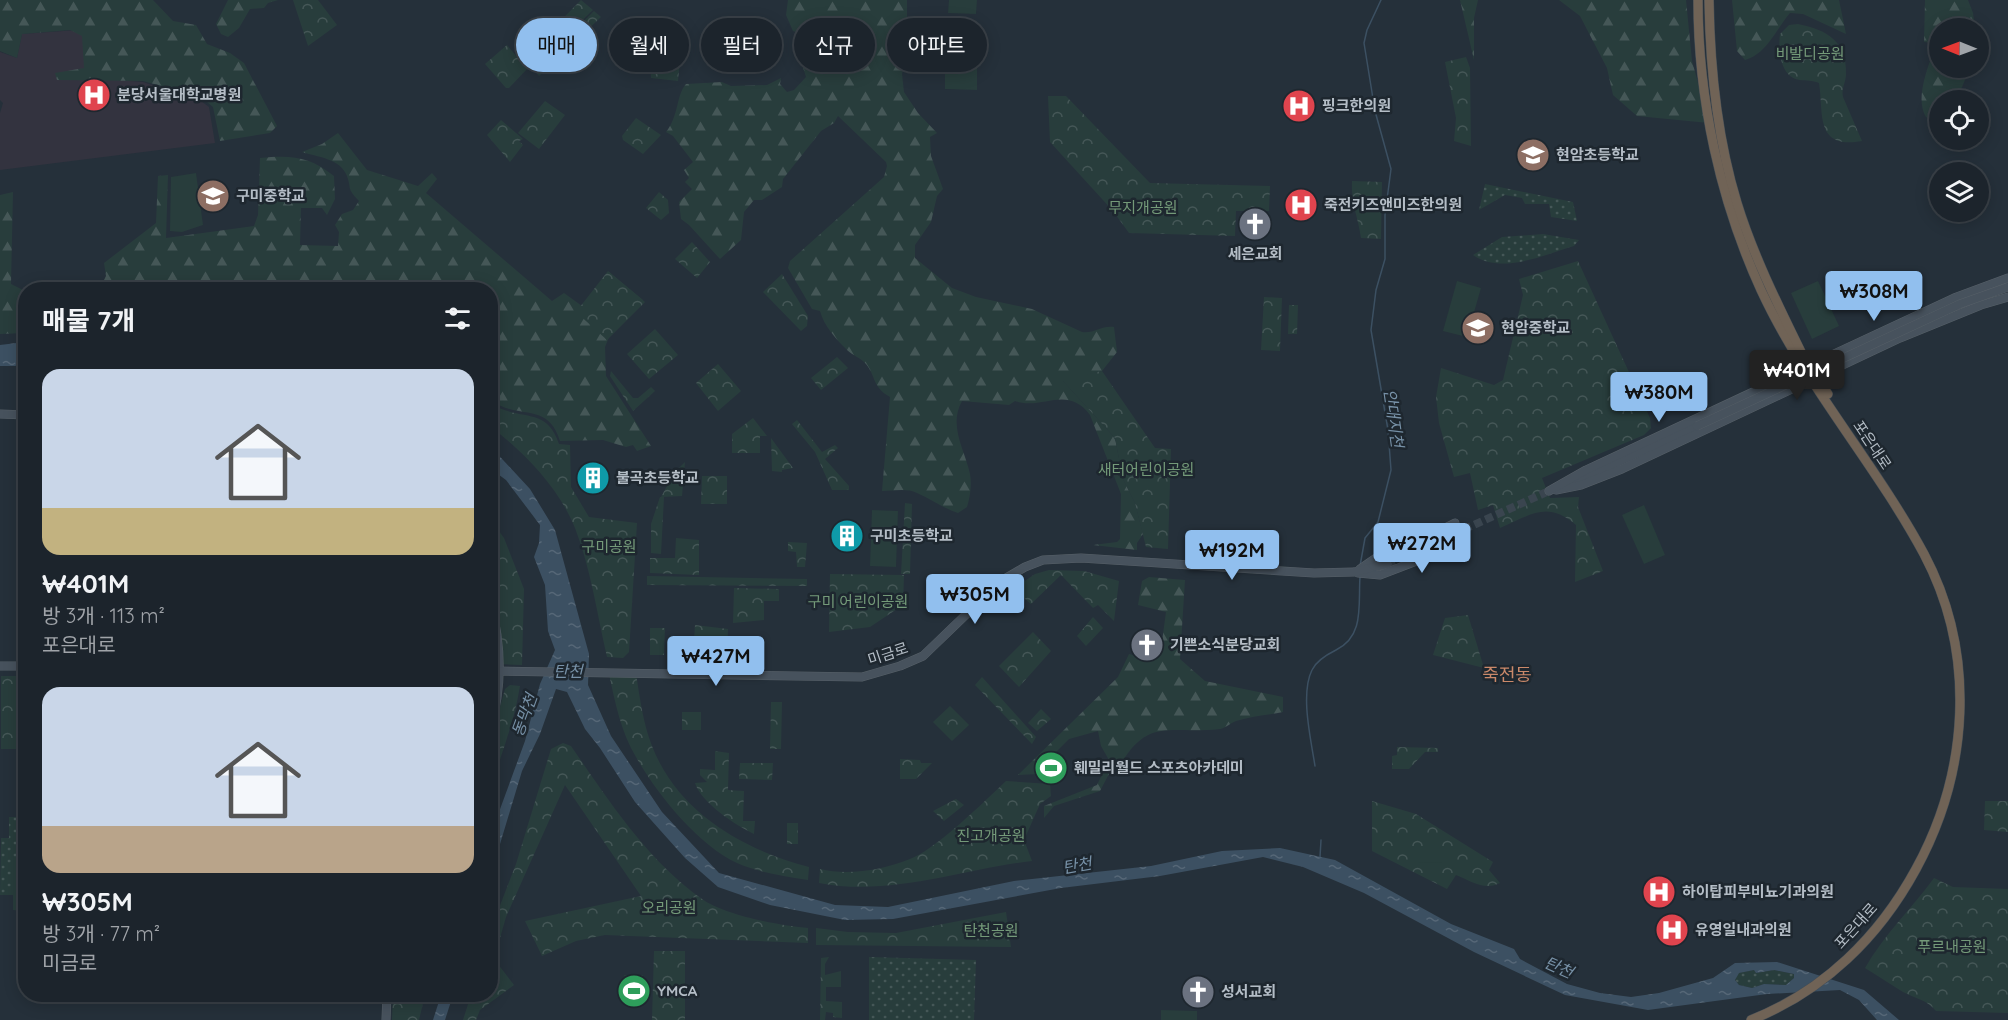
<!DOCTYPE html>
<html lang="ko">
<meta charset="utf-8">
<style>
body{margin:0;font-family:Quicksand,"Noto Sans KR",sans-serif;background:#252c34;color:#f1f3f6;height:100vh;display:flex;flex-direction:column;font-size:22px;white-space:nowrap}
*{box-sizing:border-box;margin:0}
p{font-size:20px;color:#a0a4a9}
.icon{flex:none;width:33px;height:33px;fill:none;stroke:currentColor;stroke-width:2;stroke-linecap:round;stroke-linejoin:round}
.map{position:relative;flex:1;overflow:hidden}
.side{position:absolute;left:18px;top:282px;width:480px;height:720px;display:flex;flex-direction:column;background:#1c242c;border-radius:24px;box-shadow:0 3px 15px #0003,0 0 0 2px #3a4148}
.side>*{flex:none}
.top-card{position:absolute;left:516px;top:18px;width:570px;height:54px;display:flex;gap:12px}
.needle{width:39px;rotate:271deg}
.controls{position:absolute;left:1929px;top:18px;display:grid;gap:12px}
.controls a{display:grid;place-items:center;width:60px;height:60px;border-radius:50%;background:#1c242c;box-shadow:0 3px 15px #0003,0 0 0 2px #3a4148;font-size:30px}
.price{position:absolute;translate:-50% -51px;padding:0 14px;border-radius:6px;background:#91bfee;color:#111;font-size:20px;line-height:39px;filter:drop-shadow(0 2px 3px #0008)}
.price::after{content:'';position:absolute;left:50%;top:36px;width:18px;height:14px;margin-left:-9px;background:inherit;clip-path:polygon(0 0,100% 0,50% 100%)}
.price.active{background:#222;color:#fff}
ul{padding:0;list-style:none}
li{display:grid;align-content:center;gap:12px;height:318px;padding:0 24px}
li span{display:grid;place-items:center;height:186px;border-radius:18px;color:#555}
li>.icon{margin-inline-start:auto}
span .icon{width:108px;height:108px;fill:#fffc;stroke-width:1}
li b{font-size:26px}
h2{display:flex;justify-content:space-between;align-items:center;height:72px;padding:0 24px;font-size:26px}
.tag{padding:0 21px;border-radius:27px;background:#1c242c;box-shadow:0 3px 15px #0003,0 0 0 2px #3a4148;font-size:21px;line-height:54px}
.tag.active{background:#91bfee;color:#111}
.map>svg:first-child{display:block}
.medical{fill:#33333f}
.grass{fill:url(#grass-dots)}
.forest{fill:url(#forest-firs)}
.park{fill:url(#park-crowns)}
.garden{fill:#283d3c}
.water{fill:url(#water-ripples);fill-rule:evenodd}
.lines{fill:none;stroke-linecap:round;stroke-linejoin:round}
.stream{stroke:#3c5062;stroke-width:1.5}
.secondary-tunnel{stroke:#3a454f;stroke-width:8;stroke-dasharray:8 4;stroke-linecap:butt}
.secondary-casing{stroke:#576068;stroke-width:9}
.highway-casing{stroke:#444d55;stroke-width:10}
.secondary{stroke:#47525d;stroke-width:8}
.highway{stroke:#706356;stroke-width:9}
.secondary-bridge-casing{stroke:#576068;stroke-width:9;stroke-linecap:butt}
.secondary-bridge{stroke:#47525d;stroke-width:8}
.labels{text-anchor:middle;stroke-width:5;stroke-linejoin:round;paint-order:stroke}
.park-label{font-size:15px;fill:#749a79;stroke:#1e272f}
.poi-label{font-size:15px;font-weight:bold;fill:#b4bdc6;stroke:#1e272f;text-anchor:start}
.street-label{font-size:15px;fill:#b4bdc6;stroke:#1e272f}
.water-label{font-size:16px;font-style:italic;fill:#7791a7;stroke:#1e272f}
.quarter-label{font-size:18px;fill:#cb896a;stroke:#1e272f}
</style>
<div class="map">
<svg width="2008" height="1020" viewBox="0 0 2008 1020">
<defs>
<pattern id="grass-dots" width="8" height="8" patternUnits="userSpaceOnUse" patternTransform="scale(1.5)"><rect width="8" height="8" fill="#283d3c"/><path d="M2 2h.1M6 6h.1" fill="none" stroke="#455757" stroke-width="1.8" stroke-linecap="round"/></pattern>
<pattern id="forest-firs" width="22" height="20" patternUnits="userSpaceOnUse" patternTransform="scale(1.5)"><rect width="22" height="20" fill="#283d3c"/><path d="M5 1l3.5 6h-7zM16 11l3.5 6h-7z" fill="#455757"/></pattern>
<pattern id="park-crowns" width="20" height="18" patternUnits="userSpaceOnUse" patternTransform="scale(1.5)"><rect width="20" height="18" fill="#283d3c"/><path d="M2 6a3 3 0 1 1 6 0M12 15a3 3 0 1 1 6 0" fill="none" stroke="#455757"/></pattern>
<pattern id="water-ripples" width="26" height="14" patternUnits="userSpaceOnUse" patternTransform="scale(1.5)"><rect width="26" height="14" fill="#3c5062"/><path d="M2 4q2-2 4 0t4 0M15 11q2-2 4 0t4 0" fill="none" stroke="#566777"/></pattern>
</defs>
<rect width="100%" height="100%" fill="#25303a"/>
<path class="medical" d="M77 30 84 33 92 78 143 82 201 101 209 107 215 143 0 170V113L3 103 0 100V52L17 58 22 34Z"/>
<g class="grass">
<path d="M1485 184 1573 202 1577 221 1551 217 1549 204H1525L1522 198 1505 195 1479 210Z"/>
<path d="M1543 234 1579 240 1574 246C1543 255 1502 275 1473 255L1502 237Z"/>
<path d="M9 817H25V890H17L15 895H0L1 838H9Z"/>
<path d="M869 957 976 960 974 1020H869Z"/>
<path d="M1754 970 1756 973 1774 970 1794 974V978L1786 985 1764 984 1752 988 1739 985 1735 980 1738 973Z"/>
</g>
<g class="forest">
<path d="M0 0H153L173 21 196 25 207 44 230 53 244 63 277 126 270 133 220 141 213 107 207 102 176 90 143 81 57 80 55 73 84 68 82 36 70 30 22 34 17 58 0 51Z"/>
<path d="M228 0H278L268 3 264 8 250 9 239 28 228 37 221 34 216 24Z"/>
<path d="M788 0H907V51L902 74 904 92 918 113 937 133 930 137 931 156 943 189 937 196 931 222 915 245V258L952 288 976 297 1032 309 1082 332C1094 334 1102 325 1114 327L1117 352 1102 371 1063 381 1115 438 1123 479 1135 503 1143 534 1137 543V550L1093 545 1117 542 1120 539 1121 494 1090 415C1067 384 1042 411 1015 401L1009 405 962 401C948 426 965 450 970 474 972 485 970 497 967 507L958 513C943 508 931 499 917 493 907 488 894 491 882 491L890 397C872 387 876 376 866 364 861 358 852 355 847 350 836 339 824 326 820 311L812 309 788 268 790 261 884 177 887 166 886 162 838 116 834 123 821 131 783 179 782 187 762 200H754L744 212 741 240 720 259 689 225 681 219 679 202 692 189 685 182 689 178 684 170 693 162 673 136 666 132C679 116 676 95 686 84L722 82 731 86 767 85 781 78 780 84 787 92 794 90 806 77 801 61 814 44 810 37 793 31 786 15Z"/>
<path d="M1460 0H1478L1474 18V60Z"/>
<path d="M1559 0H1686L1692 61 1709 123 1637 116 1613 95 1607 68 1580 16Z"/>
<path d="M1732 0H1839L1846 34 1803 14 1790 13C1776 29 1767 54 1745 60L1737 51Z"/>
<path d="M1925 0H1968L1973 13 1975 28H1940V68H1970L1962 87 1953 100H1940L1939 110 1934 122 1926 117C1914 96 1930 64 1936 43L1924 42Z"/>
<path d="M338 133 367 170 418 186 432 173 437 179 426 193 552 301 564 293 582 306 609 272 643 300 611 332 605 347 606 376 651 446 637 451 633 445 626 447 603 440 560 441C548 401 519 421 491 400L490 290H99L106 276 104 263 156 223 158 176 168 175 166 238 254 226 258 215 260 158C291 155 309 156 334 176L335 199 327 215 322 208H301L300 245 338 246 339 232 335 225 342 214 353 210 359 201C346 187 352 190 347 176 340 158 317 157 302 152L322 144Z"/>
<path d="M13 192 11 284 25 291V333L0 334V195Z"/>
<path d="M1149 577 1185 580 1180 659 1205 681 1283 697V712C1268 715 1251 716 1236 721 1230 723 1226 728 1220 729 1168 735 1147 715 1117 771L1111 770 1100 791 1054 806 1044 818V806L1097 785 1109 760 1101 746 1098 731 1069 739 1038 770V774L1018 775 1118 677 1129 654 1149 659 1161 649 1166 612 1138 605 1142 581Z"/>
</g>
<g class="park">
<path d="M293 0H318L337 25 308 46Z"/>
<path d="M581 0 593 10 533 68 524 58Z"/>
<path d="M594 11 601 17 539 76 534 69Z"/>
<path d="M1798 24C1827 30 1847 41 1846 74 1846 82 1841 89 1843 97L1862 141C1814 150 1824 112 1819 83 1812 80 1807 81 1800 80 1780 78 1778 49 1780 34L1789 25Z"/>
<path d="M659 29 681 50 678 81 651 78 650 60 645 48Z"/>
<path d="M507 45 527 69 509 88H506L485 64Z"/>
<path d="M1466 57 1470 68 1471 146 1454 141 1456 118 1445 62Z"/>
<path d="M1048 96H1066L1150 183 1270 186 1269 211H1236L1235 236 1129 233 1113 211 1050 142Z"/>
<path d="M545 101 565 115 539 149 518 133Z"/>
<path d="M636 118 661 135 643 154 623 140 622 136Z"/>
<path d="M501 120 523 139 519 141 523 145 510 162 487 135Z"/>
<path d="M1352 181 1382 182 1381 239 1361 238C1358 216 1351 204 1352 181Z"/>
<path d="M659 192 668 200 669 213 661 220 646 208Z"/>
<path d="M692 242 710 262 697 278 675 259Z"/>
<path d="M1578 261 1650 418 1651 428 1644 435 1542 478 1550 498 1579 497 1578 507 1603 571 1575 582 1576 525C1547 500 1531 515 1500 528L1493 505 1478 510 1470 473 1454 477 1439 423 1436 397 1441 368 1494 385 1503 380 1523 295 1519 279Z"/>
<path d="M608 271 645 302 607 340 576 312Z"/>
<path d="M782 274 808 316 807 326 801 331 763 292Z"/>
<path d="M1264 297 1282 298 1280 351 1261 350Z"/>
<path d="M1289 305H1298L1297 334H1288Z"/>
<path d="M655 329 678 355 649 379 627 354Z"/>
<path d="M837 357 848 368 821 390 811 378Z"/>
<path d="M718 364 741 391 718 411 696 383Z"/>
<path d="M611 371 633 398H638L651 387 655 391 633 411 610 376Z"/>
<path d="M1102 371 1155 448 1171 449 1168 549 1146 547 1135 503 1123 479 1115 438 1062 380Z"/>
<path d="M490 403C521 423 546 405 559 444L570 445 571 487 589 517 637 523 629 652 623 658 607 657C597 614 591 569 575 528 559 488 524 452 491 427Z"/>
<path d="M753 418 767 436H760V453H732V434Z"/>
<path d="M797 420 822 452 835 445 838 448 825 459 849 486V490H832L815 452 792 424Z"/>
<path d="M771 438 793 468 782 470V472L772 471Z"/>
<path d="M685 462 682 496 661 497 674 473Z"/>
<path d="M702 476H727V504H701Z"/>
<path d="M660 497H664L661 554 651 553V524Z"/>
<path d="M905 503 912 504 910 574H901Z"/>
<path d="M490 519 504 538 524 589 522 665 499 664 490 602Z"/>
<path d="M676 538 699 540V575L650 573V558H675Z"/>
<path d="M788 542 807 543 805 567H797L796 552 788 551Z"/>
<path d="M1049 570 1084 571 1119 581 1114 621 1098 605 1093 608 1061 575 1031 604 1013 589 1035 574Z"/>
<path d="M830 574 904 575 903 605 870 627 829 632Z"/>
<path d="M647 576 807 579V586L647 585Z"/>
<path d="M734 588 779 589V601H764V620L733 623Z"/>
<path d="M1468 615 1484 668 1433 655 1445 618Z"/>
<path d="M1093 617 1103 628 1086 646 1077 636Z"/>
<path d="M695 625 728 629 727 659 693 658Z"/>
<path d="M650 628H665L664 655H650Z"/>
<path d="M1033 632 1051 651 1019 687 999 666Z"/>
<path d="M609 674H636C640 698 643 723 652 746 678 813 744 850 809 867L808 880C784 876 760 873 737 863 698 845 657 794 636 757 621 732 615 702 609 674Z"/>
<rect x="1" y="676" width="24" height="73"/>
<path d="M982 677 1036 737 1032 744 975 685Z"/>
<path d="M510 685 520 686C514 722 502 753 491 786V739L505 689Z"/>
<path d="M771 702H782L781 749H770Z"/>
<path d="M950 706 969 725 952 741 933 722Z"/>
<path d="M1041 709 1051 719 1037 731 1028 723Z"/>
<rect x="682" y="712" width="19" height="18"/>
<path d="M563 743 571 746C609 801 647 860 702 899 724 915 781 926 808 928V943L605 935 576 941 542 956 525 921 641 896 565 785 506 917 494 959 514 985 480 1010 476 1020H463L471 995 490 994 491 929 516 864 551 749Z"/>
<path d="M1397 747 1438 748V752H1425L1409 769H1392V756L1397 755Z"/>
<path d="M715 751 729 753 728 790 744 791 743 821H755L754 834C737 826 701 803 695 783L707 782 700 775V769L715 770Z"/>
<path d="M900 759 920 760 921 763H932L916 779H900Z"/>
<path d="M740 763H773L772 780 739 779Z"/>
<path d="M1006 781 1050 784 1051 796 1040 804 1024 840 1032 861C963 869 890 897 819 883L820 869C847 876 883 870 910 859 935 850 985 801 1006 781Z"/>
<path d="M956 799 964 805 944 821 933 811Z"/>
<path d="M1372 801 1416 814 1493 862 1489 870 1500 883C1485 891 1471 881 1456 875L1447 889 1372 851Z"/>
<path d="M1985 801H2008V832L1984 830Z"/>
<rect x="787" y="823" width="11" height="21"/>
<path d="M13 859H18L17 889 25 890V911L13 910Z"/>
<path d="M1934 878 1953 887 2008 889V1013L1936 1011C1926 999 1916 999 1903 992 1890 984 1878 976 1865 968 1883 936 1912 908 1934 878Z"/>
<path d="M1006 912 1011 947 816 945V928L848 932 896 933Z"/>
<path d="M654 951H685V1020H652Z"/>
<path d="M829 957 825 964V975L841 971V987H826V1001L842 1002V1018L833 1017V1013L826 1012 825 1020H820L821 958Z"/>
<path d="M393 995H425L419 1020H392Z"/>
</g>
<g class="garden">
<path d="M949 0H977L976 14 948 13Z"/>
<path d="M945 50 977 51V90L945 89Z"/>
<path d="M196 173 203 225 182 232 170 231 171 177Z"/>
<path d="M1457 281 1481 288 1467 337 1443 331Z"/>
<path d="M1818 281 1839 326 1812 339 1791 293Z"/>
<path d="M1644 505 1665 555 1644 564 1622 515Z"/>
<path d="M872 510 898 511 896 567 870 566Z"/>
<path d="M1418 849H1442V863L1418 862Z"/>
<path d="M624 975H643L642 1005H626Z"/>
<path d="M1161 1010 1197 1011V1020H1161Z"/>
</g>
<g class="water">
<path d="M25 342V362L15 366H0V345Z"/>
<path d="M491 447 530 489 555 530 589 654 588 685 611 736 662 812 719 873 835 905 888 907 1014 881 1151 866 1222 851 1280 848 1335 860 1451 924 1514 949 1520 959 1567 984 1600 993 1631 997 1659 993 1713 978 1735 963 1777 962 1864 990 1899 1020H1877L1859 1000 1840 990 1767 994 1648 1010 1565 995 1474 952 1364 893 1303 867 1263 857 1160 876 1061 888 893 919 845 920 770 905 718 887 685 858 635 802 600 748 585 729 567 692 556 689 540 734 522 771 491 874 492 831 525 741 540 684 555 650 548 631 545 585 534 557 539 543 540 525 506 480 491 469ZM1754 970 1756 973 1774 970 1794 974V978L1786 985 1764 984 1752 988 1739 985 1735 980 1739 973Z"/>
<path d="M441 995H453L445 1020H433Z"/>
</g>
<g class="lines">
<g class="stream">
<path d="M1360 566 1365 538 1378 522 1391 470 1388 430 1371 330 1376 290 1385 259V215L1391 169 1375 111 1364 43 1367 30 1381 0"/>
<path d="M1315 766C1311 740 1300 694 1312 670 1316 661 1328 654 1336 650 1365 636 1358 604 1360 577"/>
<path d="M1320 857 1321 840"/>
</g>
<path class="secondary-tunnel" d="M1387 564 1549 491"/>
<defs>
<g id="secondary">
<path d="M0 414 26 415"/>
<path d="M1570 484 1697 426"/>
<path d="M1556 490 1581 485 1622 469 1900 338 1981 305 2008 297"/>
<path d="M1549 491 1586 470 1954 298 2008 278"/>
<path d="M1360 569 1376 558 1405 548 1455 523"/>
<path d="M1358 573 1380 575 1461 544"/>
<path d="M490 601C501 642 503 687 490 728"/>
<path d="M0 666H26"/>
<path d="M490 671 862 677 900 666 923 656 1001 581 1025 567 1043 560 1081 558 1314 573 1354 572 1387 564"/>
<path d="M386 1020 387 994"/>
</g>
<g id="highway">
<path d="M1698 0C1698 99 1720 200 1761 290 1805 385 1875 463 1924 554 1977 654 1969 772 1916 869 1879 937 1824 991 1751 1020"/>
<path d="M1709 0C1710 67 1717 138 1737 203 1753 255 1778 305 1802 354"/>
<path d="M1809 366 1828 394"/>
</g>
</defs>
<use href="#secondary" class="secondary-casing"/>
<use href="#highway" class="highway-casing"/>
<use href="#secondary" class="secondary"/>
<use href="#highway" class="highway"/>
<defs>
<path id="secondary-bridge" d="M1697 426 1960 304 2008 287"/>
</defs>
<use href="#secondary-bridge" class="secondary-bridge-casing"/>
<use href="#secondary-bridge" class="secondary-bridge"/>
</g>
<defs>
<symbol id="hospital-disc" viewBox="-11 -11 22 22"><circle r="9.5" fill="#e0444e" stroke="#1e272f"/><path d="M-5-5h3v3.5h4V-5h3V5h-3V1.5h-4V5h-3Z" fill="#fff"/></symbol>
<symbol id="school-disc" viewBox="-11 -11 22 22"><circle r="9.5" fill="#8d6e63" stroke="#1e272f"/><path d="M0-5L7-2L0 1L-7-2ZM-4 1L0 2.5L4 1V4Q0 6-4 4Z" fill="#fff"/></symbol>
<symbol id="church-disc" viewBox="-11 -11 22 22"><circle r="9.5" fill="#6b7280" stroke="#1e272f"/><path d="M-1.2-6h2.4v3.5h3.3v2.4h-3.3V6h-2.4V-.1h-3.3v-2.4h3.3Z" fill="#fff"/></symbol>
<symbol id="building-disc" viewBox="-11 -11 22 22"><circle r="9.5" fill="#0f9aa8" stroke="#1e272f"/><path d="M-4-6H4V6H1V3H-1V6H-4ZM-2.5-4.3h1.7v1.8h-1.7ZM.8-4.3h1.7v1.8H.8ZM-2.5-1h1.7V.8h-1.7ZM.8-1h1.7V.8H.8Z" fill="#fff"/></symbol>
<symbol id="stadium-disc" viewBox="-11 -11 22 22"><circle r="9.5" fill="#2e9e5b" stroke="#1e272f"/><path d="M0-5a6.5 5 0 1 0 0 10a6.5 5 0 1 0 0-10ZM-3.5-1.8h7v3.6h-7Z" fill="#fff"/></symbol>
</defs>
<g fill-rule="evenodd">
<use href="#hospital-disc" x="75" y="76" width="38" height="38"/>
<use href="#hospital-disc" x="1280" y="87" width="38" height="38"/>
<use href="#school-disc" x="1514" y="136" width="38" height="38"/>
<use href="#school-disc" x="194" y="177" width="38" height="38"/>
<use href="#hospital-disc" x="1282" y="186" width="38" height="38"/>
<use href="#church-disc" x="1236" y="205" width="38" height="38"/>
<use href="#school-disc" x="1459" y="309" width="38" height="38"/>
<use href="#building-disc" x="574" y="459" width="38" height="38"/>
<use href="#building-disc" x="828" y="517" width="38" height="38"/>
<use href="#church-disc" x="1128" y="626" width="38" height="38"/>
<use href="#stadium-disc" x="1032" y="749" width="38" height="38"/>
<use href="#hospital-disc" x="1640" y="873" width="38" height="38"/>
<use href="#hospital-disc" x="1653" y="911" width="38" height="38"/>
<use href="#stadium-disc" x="615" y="972" width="38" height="38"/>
<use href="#church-disc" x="1179" y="973" width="38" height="38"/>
</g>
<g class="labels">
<g class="park-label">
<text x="1810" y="59">비발디공원</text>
<text x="1143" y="213">무지개공원</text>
<text x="1146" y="475">새터어린이공원</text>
<text x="609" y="552">구미공원</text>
<text x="858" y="607">구미 어린이공원</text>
<text x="991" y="841">진고개공원</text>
<text x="669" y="913">오리공원</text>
<text x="991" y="936">탄천공원</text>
<text x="1952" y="952">푸르내공원</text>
</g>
<g class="poi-label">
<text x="117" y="100">분당서울대학교병원</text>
<text x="1322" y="111">핑크한의원</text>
<text x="1556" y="160">현암초등학교</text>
<text x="236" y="201">구미중학교</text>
<text x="1324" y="210">죽전키즈앤미즈한의원</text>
<text x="1255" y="259" text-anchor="middle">세은교회</text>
<text x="1501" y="333">현암중학교</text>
<text x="616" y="483">불곡초등학교</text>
<text x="870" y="541">구미초등학교</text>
<text x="1170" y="650">기쁜소식분당교회</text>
<text x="1074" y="773">훼밀리월드 스포츠아카데미</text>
<text x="1682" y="897">하이탑피부비뇨기과의원</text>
<text x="1695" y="935">유영일내과의원</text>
<text x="657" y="996">YMCA</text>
<text x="1221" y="997">성서교회</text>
</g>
<g class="street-label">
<text transform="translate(1872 445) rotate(56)" y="5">포은대로</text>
<text transform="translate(888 654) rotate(-18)" y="5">미금로</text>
<text transform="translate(1856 926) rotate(-48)" y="5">포은대로</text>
</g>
<g class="water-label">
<text transform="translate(1394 418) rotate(82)" y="6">안대지천</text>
<text x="568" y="677">탄천</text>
<text transform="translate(524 715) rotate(-70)" y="6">동막천</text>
<text transform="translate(1077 865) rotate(-10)" y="6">탄천</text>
<text transform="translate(1559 967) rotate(24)" y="6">탄천</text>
</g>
<g class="quarter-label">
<text x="1507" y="681">죽전동</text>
</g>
</g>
</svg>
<div class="controls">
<a><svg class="needle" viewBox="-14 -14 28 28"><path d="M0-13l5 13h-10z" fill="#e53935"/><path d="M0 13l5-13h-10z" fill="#a0a4a9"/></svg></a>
<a><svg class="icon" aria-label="locate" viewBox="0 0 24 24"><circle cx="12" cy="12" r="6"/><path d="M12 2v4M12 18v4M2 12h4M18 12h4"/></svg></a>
<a><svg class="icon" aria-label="layers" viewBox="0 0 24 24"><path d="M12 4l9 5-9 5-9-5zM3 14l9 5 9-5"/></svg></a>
</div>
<b class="price" style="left:1874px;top:322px">₩308M</b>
<b class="price active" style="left:1797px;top:401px">₩401M</b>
<b class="price" style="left:1659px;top:423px">₩380M</b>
<b class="price" style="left:1422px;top:574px">₩272M</b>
<b class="price" style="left:1232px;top:581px">₩192M</b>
<b class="price" style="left:975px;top:625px">₩305M</b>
<b class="price" style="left:716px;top:687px">₩427M</b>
<div class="top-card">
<a class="tag active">매매</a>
<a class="tag">월세</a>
<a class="tag">필터</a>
<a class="tag">신규</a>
<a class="tag">아파트</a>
</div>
<section class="side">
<h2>매물 7개<svg class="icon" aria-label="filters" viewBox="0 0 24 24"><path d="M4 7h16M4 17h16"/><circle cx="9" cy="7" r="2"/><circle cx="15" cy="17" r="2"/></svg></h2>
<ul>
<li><span style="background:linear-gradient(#c9d6e8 75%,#c2b280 0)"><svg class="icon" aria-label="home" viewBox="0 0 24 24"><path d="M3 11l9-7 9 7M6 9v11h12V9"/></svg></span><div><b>₩401M</b><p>방 3개 · 113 m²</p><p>포은대로</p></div></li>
<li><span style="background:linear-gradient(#c9d6e8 75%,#b9a48a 0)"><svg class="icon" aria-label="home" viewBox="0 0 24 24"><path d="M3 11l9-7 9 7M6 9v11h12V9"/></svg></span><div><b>₩305M</b><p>방 3개 · 77 m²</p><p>미금로</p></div></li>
</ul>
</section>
</div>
